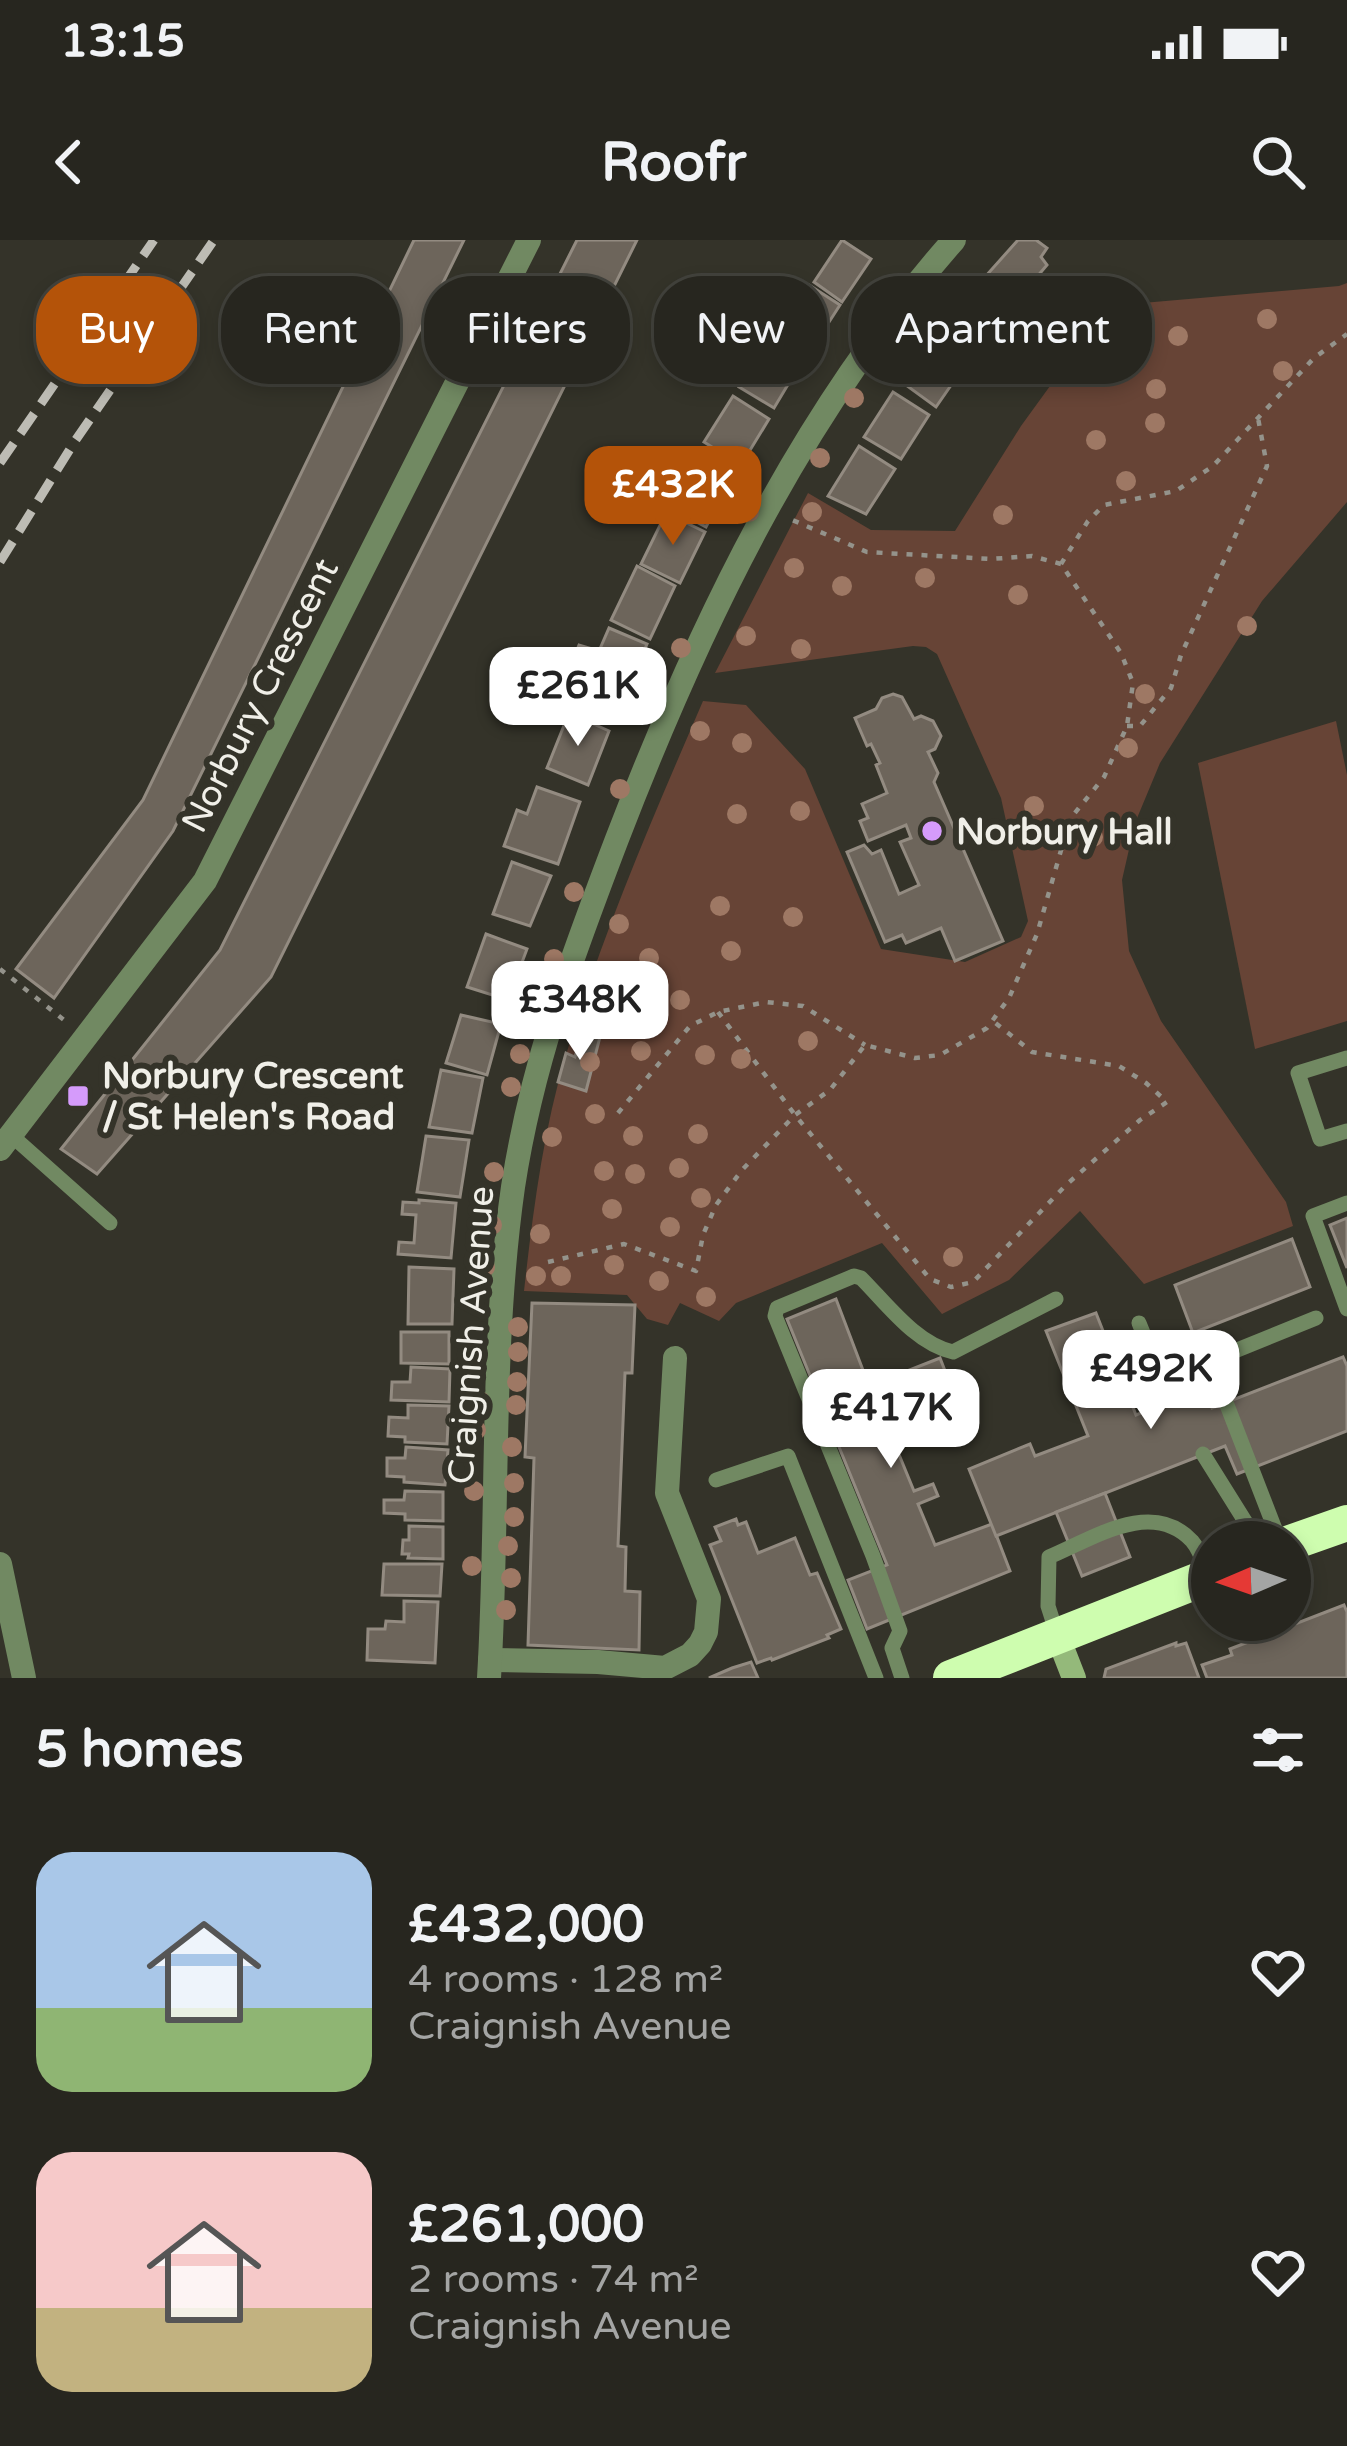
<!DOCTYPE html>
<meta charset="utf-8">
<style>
body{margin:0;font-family:"Varela Round",sans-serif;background:#2f2e28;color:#f1f3f6;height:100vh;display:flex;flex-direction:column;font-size:45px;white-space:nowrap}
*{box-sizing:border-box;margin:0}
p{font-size:39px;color:#a4a5a4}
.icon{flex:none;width:66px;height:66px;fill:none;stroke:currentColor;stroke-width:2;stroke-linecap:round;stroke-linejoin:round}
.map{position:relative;height:1438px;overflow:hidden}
.side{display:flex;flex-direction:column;background:#27261f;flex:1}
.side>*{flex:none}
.banner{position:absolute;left:36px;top:36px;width:1275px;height:108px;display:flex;gap:24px}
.needle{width:78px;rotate:268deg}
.controls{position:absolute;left:1191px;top:1281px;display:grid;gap:24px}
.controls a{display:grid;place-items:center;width:120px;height:120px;border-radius:50%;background:#27261f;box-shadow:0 6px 18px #0003,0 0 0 3px #43433d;font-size:60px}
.price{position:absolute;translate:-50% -102px;padding:0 27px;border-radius:24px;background:#fff;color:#222;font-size:39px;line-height:78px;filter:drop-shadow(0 3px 6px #0008)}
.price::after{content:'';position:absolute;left:50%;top:72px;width:36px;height:27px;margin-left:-18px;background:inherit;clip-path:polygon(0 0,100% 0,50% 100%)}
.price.current{background:#b45309;color:#fff}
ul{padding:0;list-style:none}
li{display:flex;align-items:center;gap:36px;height:300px;padding:0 36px}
li span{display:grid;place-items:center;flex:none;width:336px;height:240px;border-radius:36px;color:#555}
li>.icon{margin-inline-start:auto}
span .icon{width:144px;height:144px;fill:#fffc;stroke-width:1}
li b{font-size:51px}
h2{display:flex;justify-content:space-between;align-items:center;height:144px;padding:0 36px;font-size:51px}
.pill{padding:0 42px;border-radius:48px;background:#27261f;box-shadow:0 6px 18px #0003,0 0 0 3px #43433d;font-size:42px;line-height:108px}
.pill.current{background:#b45309;color:#fff}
.status{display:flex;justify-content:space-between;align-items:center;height:84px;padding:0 60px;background:#27261f;direction:ltr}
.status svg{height:33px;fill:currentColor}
header{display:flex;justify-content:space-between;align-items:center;height:156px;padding:0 36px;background:#27261f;font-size:54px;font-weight:800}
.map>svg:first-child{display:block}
.green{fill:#674436}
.building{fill:#6d655b;stroke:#938b81;stroke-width:3}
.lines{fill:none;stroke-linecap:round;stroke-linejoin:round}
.path{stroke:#94938b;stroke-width:4.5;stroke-dasharray:6 9;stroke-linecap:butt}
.lane{stroke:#718962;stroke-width:15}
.street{stroke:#718962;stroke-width:24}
.secondary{stroke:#94b97a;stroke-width:24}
.highway{stroke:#cefdaf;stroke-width:36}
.rail{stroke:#bdbcb4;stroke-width:9;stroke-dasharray:24 12;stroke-linecap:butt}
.tree{fill:#9e7864}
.poi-dot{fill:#d59bfb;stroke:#343329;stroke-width:4.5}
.labels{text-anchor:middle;stroke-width:12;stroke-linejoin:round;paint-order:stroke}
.street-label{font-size:36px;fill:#f0efe8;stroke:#343329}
.poi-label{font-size:36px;font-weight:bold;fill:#f0efe8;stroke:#343329;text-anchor:start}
</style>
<div class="status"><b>13:15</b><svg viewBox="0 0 49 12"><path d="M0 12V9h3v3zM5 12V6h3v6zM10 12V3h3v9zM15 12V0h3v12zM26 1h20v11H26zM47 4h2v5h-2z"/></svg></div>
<header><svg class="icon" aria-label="back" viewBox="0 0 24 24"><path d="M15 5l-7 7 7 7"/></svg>Roofr<svg class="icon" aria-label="search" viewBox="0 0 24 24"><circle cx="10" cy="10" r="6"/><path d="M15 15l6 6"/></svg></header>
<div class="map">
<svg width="1347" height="1438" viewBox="0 0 1347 1438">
<rect width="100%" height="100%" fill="#343329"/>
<g class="green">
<path d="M1347 43V262L1262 361 1160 523 1135 583 1122 640 1129 711 1161 781 1286 962 1293 986 1144 1044 1080 971 1009 1040 942 1074 882 1003 736 1063 719 1081 680 1063 668 1085 647 1079 627 1055 524 1051C533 972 543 891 566 815 602 694 653 577 703 461L746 465 805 529 881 709 965 722 1021 697 1028 681 1001 558 937 414 926 407 913 406 715 433 808 253 871 290 955 291 1021 186 1108 66 1339 46Z"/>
<path d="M1336 481 1347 535V781L1255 809 1198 523Z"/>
</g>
<g class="building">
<path d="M414 0H464L173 591 54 758 16 729 143 560Z"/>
<path d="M577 0H637L271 737 97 934 61 909 220 710Z"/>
<path d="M842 0 871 19 842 62 814 42Z"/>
<path d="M1018 0H1036L1047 8 1041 17 1047 25 1014 64 984 38Z"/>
<path d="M809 45 840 65 811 110 781 91Z"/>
<path d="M976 48 1007 73 973 114 943 91Z"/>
<path d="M767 100 802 121 774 168 739 147Z"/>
<path d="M931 101 965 125 936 167 903 143Z"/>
<path d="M893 152 929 175 901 219 864 197Z"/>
<path d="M733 156 769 179 741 225 704 202Z"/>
<path d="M859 206 895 229 866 274 828 256Z"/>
<path d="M696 217 733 237 706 287 668 267 671 262 658 255 663 247 676 255Z"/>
<path d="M666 273 705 292 680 343 641 324Z"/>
<path d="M637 326 675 346 650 399 611 380Z"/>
<path d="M609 388 647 404 613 480 557 459 579 405 599 411Z"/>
<path d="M893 454 902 457 914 479 921 476 933 481 941 496 935 509 928 512 938 533 934 542 1003 701 955 721 941 688 906 703 902 695 885 702 847 612 864 605 872 614 881 610 899 654 919 645 900 602 911 598 906 585 868 601 860 581 868 578 862 564 887 553 876 525 880 523 871 504 867 506 855 478 876 469 882 458Z"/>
<path d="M569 473 609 491 588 545 547 528Z"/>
<path d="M537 547 580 562 558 624 504 606 517 570 527 574Z"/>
<path d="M512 622 551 636 530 686 493 674Z"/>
<path d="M486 694 527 709 508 760 467 747Z"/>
<path d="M461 775 501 784 487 835 446 823Z"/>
<path d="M582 793 600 797 586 851 558 842 566 813 575 817Z"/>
<path d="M441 830 483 838 472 893 429 887Z"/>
<path d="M426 896 469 900 460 957 417 952Z"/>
<path d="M419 960 456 963 451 1018 398 1014 399 1002 414 1003 416 975 402 974 403 962 419 963Z"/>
<path d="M1347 978V1028L1330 985Z"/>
<path d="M1292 999 1310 1047 1193 1093 1175 1045Z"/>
<path d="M409 1027 454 1029 452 1084H408Z"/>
<path d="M836 1059 869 1146 940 1118 959 1167 944 1173 949 1184 931 1192 926 1181 891 1195 914 1251 933 1244 938 1256 918 1264 935 1305 992 1284 1010 1331 867 1389 848 1340 887 1325 787 1079Z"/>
<path d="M532 1063 635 1065 632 1133H625L618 1306 626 1307 625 1351 640 1352 639 1410 528 1405 534 1218 525 1217Z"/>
<path d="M1096 1073 1136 1175 1204 1148 1212 1168 1343 1117 1347 1126V1191L1237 1234 1225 1206 996 1296 969 1229 1030 1204 1035 1216 1088 1196 1046 1091Z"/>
<path d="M401 1092H449V1124L401 1123Z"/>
<path d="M411 1127 450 1129 449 1162 391 1160 392 1142H410Z"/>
<path d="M408 1165 449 1166 447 1204 405 1202V1197L388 1196 389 1177 408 1178Z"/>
<path d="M406 1207 448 1210 445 1245 404 1242V1237L387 1236V1218H405Z"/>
<path d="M405 1251 443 1252V1281L405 1280V1274L384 1273V1260H404Z"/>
<path d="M1105 1253 1130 1317 1082 1336 1056 1272Z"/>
<path d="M736 1279 738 1285 746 1282 758 1313 795 1298 810 1335 817 1333 841 1389 827 1395 829 1398 772 1420 771 1418 757 1423 710 1305 721 1301 715 1287Z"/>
<path d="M409 1286 443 1287V1319L408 1318 409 1314H402L403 1300H409Z"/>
<path d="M384 1324H442L440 1356 382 1355Z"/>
<path d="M404 1361 438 1362 435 1423 367 1420 368 1389H385L386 1381 404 1382Z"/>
<path d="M1344 1365 1347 1372V1438H1207L1202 1425 1232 1415 1230 1409Z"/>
<path d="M1176 1403V1406L1186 1403 1199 1438H1104L1106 1429Z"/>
<path d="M751 1422 758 1438H709L732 1428Z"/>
</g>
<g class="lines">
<g class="path">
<path d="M1061 324 1088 281 1104 265 1176 251 1213 226 1314 118 1347 94"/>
<path d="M1127 486H1140L1171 448 1181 415 1267 226 1258 178"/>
<path d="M0 729 64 780"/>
<path d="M718 772 795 875 930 1039 951 1047 973 1042 1066 945 1140 880 1167 862 1146 843 1119 826 1032 812 993 781"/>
<path d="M618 873 690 786 718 772 766 762 803 766 865 805"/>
<path d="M548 1022 624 1004 696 1031 703 995 716 965 742 930 795 875 830 850 865 805 915 818 940 815 987 788 1009 758 1037 694 1070 579 1104 537 1127 486 1133 443 1121 413 1061 324 1032 316 991 319 867 312 790 279"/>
</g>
<g class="lane">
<path d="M1347 818 1298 833 1320 899 1347 891"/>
<path d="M11 895 110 983"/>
<path d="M1347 963 1313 976 1347 1069"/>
<path d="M1139 1083 1161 1137 1180 1158"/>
<path d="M1203 1214 1258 1302"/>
<path d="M716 1240 788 1216 876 1438"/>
<path d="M1280 1302 1210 1121 1316 1078"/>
<path d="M1057 1394 1048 1366 1049 1317C1092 1299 1152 1258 1192 1301 1200 1310 1204 1324 1209 1336"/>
<path d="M902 1438 892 1408 900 1391 873 1316 775 1076 777 1068 854 1036 861 1038C887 1064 916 1104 953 1112L1056 1059"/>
</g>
<g class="street">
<path d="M0 909 205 641 529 0"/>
<path d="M0 1324 24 1438"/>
<path d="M490 1420 598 1422 665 1428 690 1415 700 1404 706 1392 709 1359 667 1253 675 1118"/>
<path d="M489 1438C499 1275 490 1109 513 947 532 822 572 717 617 599 699 386 801 172 954 0"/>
</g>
<path class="secondary" d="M1058 1397 1074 1438"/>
<g class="highway">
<path d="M1290 1303 1347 1283"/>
<path d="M951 1438 1212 1335"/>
</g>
<g class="rail">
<path d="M0 223 154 0"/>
<path d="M0 322 75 201 214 0"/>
</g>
</g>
<g class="tree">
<circle cx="933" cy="55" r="10"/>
<circle cx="1267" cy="79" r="10"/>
<circle cx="1178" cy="96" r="10"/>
<circle cx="890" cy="105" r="10"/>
<circle cx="1283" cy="131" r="10"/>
<circle cx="1156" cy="149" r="10"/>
<circle cx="854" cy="158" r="10"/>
<circle cx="1155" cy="183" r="10"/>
<circle cx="1096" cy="200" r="10"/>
<circle cx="820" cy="218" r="10"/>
<circle cx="1126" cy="241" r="10"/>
<circle cx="749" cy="272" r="10"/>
<circle cx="812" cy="272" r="10"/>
<circle cx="1003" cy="275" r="10"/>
<circle cx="794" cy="328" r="10"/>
<circle cx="925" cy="338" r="10"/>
<circle cx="842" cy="346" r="10"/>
<circle cx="1018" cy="355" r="10"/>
<circle cx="1247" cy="386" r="10"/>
<circle cx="746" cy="396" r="10"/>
<circle cx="681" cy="408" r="10"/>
<circle cx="801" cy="409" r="10"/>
<circle cx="1145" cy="454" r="10"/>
<circle cx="700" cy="491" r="10"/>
<circle cx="742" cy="503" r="10"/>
<circle cx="1128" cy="508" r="10"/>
<circle cx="620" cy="549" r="10"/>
<circle cx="1034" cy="566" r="10"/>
<circle cx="800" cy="571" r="10"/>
<circle cx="737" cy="574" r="10"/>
<circle cx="1093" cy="597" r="10"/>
<circle cx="574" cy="652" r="10"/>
<circle cx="720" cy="666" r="10"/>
<circle cx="793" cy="677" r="10"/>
<circle cx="619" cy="684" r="10"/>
<circle cx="731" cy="711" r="10"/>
<circle cx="649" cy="718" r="10"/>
<circle cx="554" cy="719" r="10"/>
<circle cx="546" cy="743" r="10"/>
<circle cx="680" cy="760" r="10"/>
<circle cx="808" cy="801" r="10"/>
<circle cx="641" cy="811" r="10"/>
<circle cx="520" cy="814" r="10"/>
<circle cx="705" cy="815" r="10"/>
<circle cx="741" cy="819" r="10"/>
<circle cx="590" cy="822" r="10"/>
<circle cx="511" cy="847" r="10"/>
<circle cx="595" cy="874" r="10"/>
<circle cx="698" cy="894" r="10"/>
<circle cx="633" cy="896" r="10"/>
<circle cx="552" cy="897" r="10"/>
<circle cx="679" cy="928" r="10"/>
<circle cx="604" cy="931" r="10"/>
<circle cx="494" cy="932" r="10"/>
<circle cx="635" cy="934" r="10"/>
<circle cx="701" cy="958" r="10"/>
<circle cx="612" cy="969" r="10"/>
<circle cx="492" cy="985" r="10"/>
<circle cx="670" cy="987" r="10"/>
<circle cx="540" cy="994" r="10"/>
<circle cx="953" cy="1017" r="10"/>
<circle cx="614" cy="1025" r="10"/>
<circle cx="485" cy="1027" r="10"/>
<circle cx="536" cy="1036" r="10"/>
<circle cx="561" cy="1036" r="10"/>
<circle cx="659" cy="1041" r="10"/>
<circle cx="706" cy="1057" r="10"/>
<circle cx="518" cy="1087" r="10"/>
<circle cx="518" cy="1112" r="10"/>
<circle cx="517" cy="1142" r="10"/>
<circle cx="480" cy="1161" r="10"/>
<circle cx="516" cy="1165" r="10"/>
<circle cx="476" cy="1190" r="10"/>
<circle cx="512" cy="1207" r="10"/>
<circle cx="514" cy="1243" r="10"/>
<circle cx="474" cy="1251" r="10"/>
<circle cx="514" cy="1277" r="10"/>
<circle cx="508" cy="1306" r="10"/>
<circle cx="472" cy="1326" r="10"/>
<circle cx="511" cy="1338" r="10"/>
<circle cx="506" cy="1370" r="10"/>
</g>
<g class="poi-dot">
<circle cx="932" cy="591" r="12"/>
<rect x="66" y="844" width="24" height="24" rx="6"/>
</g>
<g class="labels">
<g class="street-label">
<text transform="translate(259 455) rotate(-63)" y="13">Norbury Crescent</text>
<text transform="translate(470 1095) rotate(-86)" y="13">Craignish Avenue</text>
</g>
<g class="poi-label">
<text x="956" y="604">Norbury Hall</text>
<text x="102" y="848">Norbury Crescent<tspan x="102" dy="41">/ St Helen's Road</tspan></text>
</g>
</g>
</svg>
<div class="controls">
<a><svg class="needle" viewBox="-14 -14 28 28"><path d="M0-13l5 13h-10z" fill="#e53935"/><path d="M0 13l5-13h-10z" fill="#a4a5a4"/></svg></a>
</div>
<b class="price current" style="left:673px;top:308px">£432K</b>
<b class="price" style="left:578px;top:509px">£261K</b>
<b class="price" style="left:580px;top:823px">£348K</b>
<b class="price" style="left:1151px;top:1192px">£492K</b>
<b class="price" style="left:891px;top:1231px">£417K</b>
<div class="banner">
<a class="pill current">Buy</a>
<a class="pill">Rent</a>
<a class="pill">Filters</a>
<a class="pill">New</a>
<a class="pill">Apartment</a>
</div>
</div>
<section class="side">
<h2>5 homes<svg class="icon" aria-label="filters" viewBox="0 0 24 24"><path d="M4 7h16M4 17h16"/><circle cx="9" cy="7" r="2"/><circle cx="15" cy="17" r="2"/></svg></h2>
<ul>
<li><span style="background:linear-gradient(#a9c7e8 65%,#8fb573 0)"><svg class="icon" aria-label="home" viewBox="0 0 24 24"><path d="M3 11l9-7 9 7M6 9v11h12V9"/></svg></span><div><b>£432,000</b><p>4 rooms · 128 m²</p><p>Craignish Avenue</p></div><svg class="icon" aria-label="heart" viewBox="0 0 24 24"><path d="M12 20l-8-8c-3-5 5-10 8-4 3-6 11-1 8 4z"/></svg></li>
<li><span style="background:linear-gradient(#f6c9c9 65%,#c2b280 0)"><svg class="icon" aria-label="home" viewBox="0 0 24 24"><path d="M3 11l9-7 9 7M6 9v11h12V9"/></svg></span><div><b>£261,000</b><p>2 rooms · 74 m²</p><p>Craignish Avenue</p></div><svg class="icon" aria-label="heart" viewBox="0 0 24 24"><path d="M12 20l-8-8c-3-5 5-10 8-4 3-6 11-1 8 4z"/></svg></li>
</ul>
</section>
